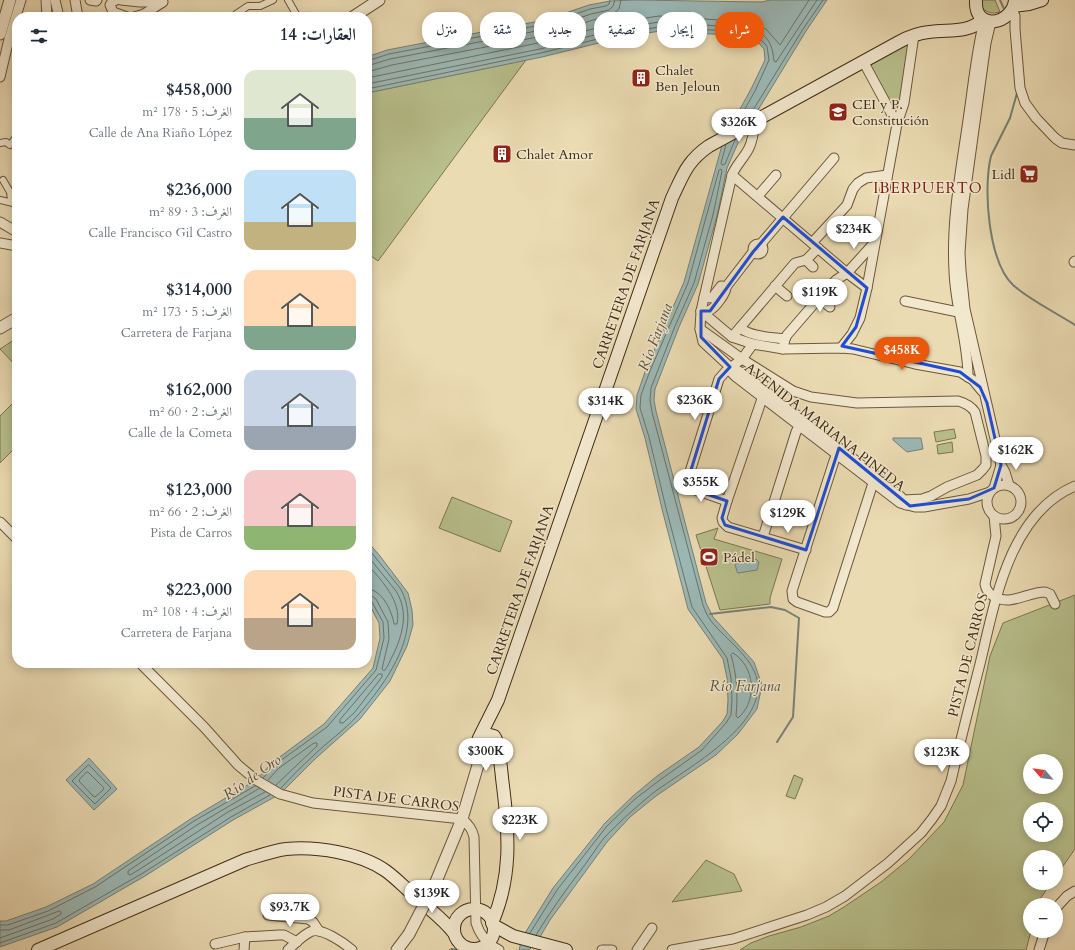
<!DOCTYPE html>
<html lang="ar">
<head>
<meta charset="utf-8">
<style>
	body { margin:0; font-family:Cardo,Amiri,serif; background:#f6f6f7; color:#1f2937; direction:rtl; height:100vh; display:flex; flex-direction:column; font-size:15px; white-space:nowrap }
	* { box-sizing:border-box; margin:0 }
	p { font-size:13px; color:#747a83 }
	.icon { flex:none; width:22px; height:22px; fill:none; stroke:currentColor; stroke-width:2; stroke-linecap:round; stroke-linejoin:round }
	.map { position:relative; flex:1; overflow:hidden; direction:ltr }
	.sheet { position:absolute; left:12px; top:12px; width:360px; height:656px; display:flex; flex-direction:column; background:#fff; border-radius:16px; box-shadow:0 2px 10px #0003; direction:rtl }
	.sheet>* { flex:none }
	.top-card { position:absolute; left:384px; top:12px; width:380px; height:36px; direction:rtl; display:flex; gap:8px }
	.needle { width:26px; rotate:298deg }
	.buttons { position:absolute; left:1023px; top:754px; display:grid; gap:8px }
	.buttons a { display:grid; place-items:center; width:40px; height:40px; border-radius:50%; background:#fff; box-shadow:0 2px 10px #0003; font-size:20px }
	.price { position:absolute; translate:-50% -34px; padding:0 9px; border-radius:14px; background:#fff; color:#222; font-size:13px; line-height:26px; filter:drop-shadow(0 1px 2px #0008) }
	.price::after { content:''; position:absolute; left:50%; top:24px; width:12px; height:9px; margin-left:-6px; background:inherit; clip-path:polygon(0 0,100% 0,50% 100%) }
	.price.selected { background:#ea580c; color:#fff }
	ul { padding:0; list-style:none }
	li { display:flex; align-items:center; gap:12px; height:100px; padding:0 16px }
	li span { display:grid; place-items:center; flex:none; width:112px; height:80px; border-radius:12px; color:#555 }
	li>.icon { margin-inline-start:auto }
	span .icon { width:48px; height:48px; fill:#fffc; stroke-width:1 }
	li b { font-size:17px }
	h2 { display:flex; justify-content:space-between; align-items:center; height:48px; padding:0 16px; font-size:17px }
	.pill { padding:0 14px; border-radius:16px; background:#fff; box-shadow:0 2px 10px #0003; font-size:14px; line-height:36px }
	.pill.selected { background:#ea580c; color:#fff }
	.map>svg:first-child { display:block }
</style>
</head>
<body>
<div class="map">
<svg width="1075" height="950" viewBox="0 0 1075 950">
	<rect width="100%" height="100%" fill="#ebdbb3"/>
	<filter id="stains"><feTurbulence type="fractalNoise" baseFrequency=".005" numOctaves="4"/><feColorMatrix values="0 0 0 0 .2 0 0 0 0 .09 0 0 0 0 .02 0 0 0 .5 -.17"/></filter>
	<radialGradient id="worn" r=".72"><stop offset=".6" stop-color="#630" stop-opacity="0"/><stop offset="1" stop-color="#630" stop-opacity=".3"/></radialGradient>
	<g fill="#b8c08c" stroke="#7c7650" fill-rule="evenodd">
		<path d="M981,0H995L1000,12C992,14 988,13 982,8Z"/>
		<path d="M914,37L897,116L867,62Z"/>
		<path d="M526,60L378,261L367,253V93Z"/>
		<path d="M17,338V367L0,349Z"/>
		<path d="M17,399V449L15,448L0,463V416Z"/>
		<path d="M954,429L956,438L936,442L934,432Z"/>
		<path d="M952,442L953,452L938,454L937,445Z"/>
		<path d="M452,497L512,521L500,552L439,528Z"/>
		<path d="M718,528L714,539L782,559L770,598V604L720,610L696,535Z"/>
		<path d="M1075,595V849L1056,876V857H1030V883H1051L1038,902V905H1030L1031,931L1026,950H740L751,943L769,936L801,927L829,916L844,907L881,882L909,859L944,822L963,785L990,656L1003,623ZM1030,761H1056V787H1030ZM1030,809H1056V835H1030Z"/>
		<path d="M794,775L803,779L795,799L786,796Z"/>
		<path d="M706,860L734,874L742,891L672,902Z"/>
	</g>
	<g fill="#9cb9b7" stroke="#778175">
		<path d="M635,0L762,2L770,0H827L806,31L738,143L727,168L717,216L698,284L679,327L655,389L654,400L656,411L706,603L713,617L754,662L762,685L757,709L738,734L716,755L656,796L630,817L607,842L550,920L537,942L529,950H519L522,938L553,888L605,823L633,796L657,776L699,747L723,721L727,714L728,700L727,678L723,659L688,609L662,509L645,438L636,409L637,395L646,369L684,282L724,138L751,89L765,60L764,49L757,41L746,36L660,31L623,37L542,57L367,93V57L387,50L545,20L589,5L610,1Z"/>
		<path d="M893,438H921L923,449L907,452L893,440Z"/>
		<path d="M367,541L380,556L408,593L412,610L413,625L407,646L390,681L360,719L315,759L280,794L233,820L145,876L57,927L0,947V921H6L46,907L93,884L192,818L256,780L273,762L324,724L373,668L380,638L379,623L367,600Z"/>
		<path d="M756,559L759,562L757,570L738,573L737,572L735,564L738,562Z"/>
		<path d="M89,758L117,789L94,810L66,780Z"/>
	</g>
	<g fill="none" stroke-linecap="round" stroke-linejoin="round">
		<g stroke="#6e7365" stroke-width="1">
			<path d="M367,61L389,54L546,24L590,9L606,6L609,4L610,0"/>
			<path d="M367,66L390,59L547,29L591,14L609,10L613,6L615,0"/>
			<path d="M367,72L392,65L548,35L593,20L612,15L619,9L621,0"/>
			<path d="M367,78L538,43L620,22L659,16L750,22L766,29L780,45L809,0"/>
			<path d="M367,84L540,49L622,28L659,22L749,28C767,35 772,41 774,61L776,62L817,0"/>
			<path d="M367,89L541,53L622,33L659,27L746,32L759,38L767,46L769,60L755,91L737,123"/>
			<path d="M750,115L803,29L823,0"/>
			<path d="M726,145L721,163L722,165L725,164L735,140"/>
			<path d="M367,555L396,591C409,612 403,634 393,655C390,660 388,667 384,671L382,669L389,639L388,622L376,599L372,596L367,595"/>
			<path d="M367,564C381,580 402,601 397,624H394C392,611 382,589 367,589"/>
			<path d="M733,653C755,666 758,701 738,718L736,716C738,695 737,675 731,655Z"/>
			<path d="M379,674H382V677L354,713L343,723H340V720Z"/>
			<path d="M89,765L111,788L95,804L72,781L87,766Z"/>
			<path d="M87,772L89,773L104,788L103,790L95,797L93,796L79,781L80,779Z"/>
			<path d="M263,778L276,764L327,727L376,670L384,638L383,622L372,602L367,600"/>
			<path d="M268,780L279,768L314,743H317V746L276,785"/>
			<path d="M260,788L197,825L128,871V874L130,875L140,869L228,812L265,792"/>
			<path d="M281,788C291,777 302,766 313,756C327,742 345,730 358,715C385,684 425,631 400,588L367,547"/>
			<path d="M0,925H8L48,911L95,887L194,821L255,786"/>
			<path d="M0,930H9L59,911L61,912V914L53,919L0,938"/>
			<path d="M530,933L557,890L607,826L635,799L660,780L702,750L726,723L731,715L732,700L731,678L727,658L692,607L666,508L649,437L640,408L641,395L650,371L688,283L719,170L721,169L722,171L713,215L694,283L675,326L651,388L650,400L652,412L703,605C705,610 707,616 711,621C726,640 757,660 758,686C759,730 684,770 653,793C636,807 619,822 604,838C596,848 589,860 581,870C565,891 550,912 536,935"/>
			<path d="M0,943L56,923L143,873L231,817L270,795"/>
		</g>
		<g stroke="#778175" stroke-width="2">
			<path d="M1000,0L1005,11"/>
			<path d="M1017,93L1010,118L991,156C983,188 988,261 1013,285C1031,301 1055,312 1075,325"/>
			<path d="M710,614L771,607L785,610L799,618L793,717L777,742"/>
			<path d="M450,950L452,949L457,950"/>
		</g>
		<g stroke="#6b583b" stroke-width="8">
			<g id="pedestrian">
				<path d="M288,0L296,14"/>
				<path d="M234,17L236,14L248,6H260L273,0"/>
				<path d="M0,143L6,142L10,145L17,136"/>
				<path d="M3,180L10,192L11,200L17,207"/>
				<path d="M0,200L13,203"/>
				<path d="M13,229L17,221"/>
			</g>
		</g>
		<g stroke="#6b583b" stroke-width="11">
			<g id="minor">
				<path d="M46,0L47,17"/>
				<path d="M55,0L59,17"/>
				<path d="M75,0L78,17"/>
				<path d="M90,0L96,1L97,0"/>
				<path d="M116,0L112,2L110,5L113,12L127,17"/>
				<path d="M121,0L140,2H162"/>
				<path d="M1012,9L1015,16V29L1020,88L1025,103L1036,118L1055,138L1062,143L1075,145"/>
				<path d="M134,17L144,14L163,2"/>
				<path d="M991,22L986,43L963,209L960,253L961,271L965,309L1001,465L1005,472L1009,485"/>
				<path d="M863,61L897,124"/>
				<path d="M0,77L9,39L21,0"/>
				<path d="M755,121C754,130 753,140 749,148C744,158 736,165 732,175L701,311L700,329L703,342L730,367L741,372L877,477L901,497L906,505"/>
				<path d="M732,175L847,273L867,288"/>
				<path d="M758,196L776,175"/>
				<path d="M0,222L17,232"/>
				<path d="M0,243L17,246"/>
				<path d="M812,243L847,205L853,189L858,183L866,178L887,175"/>
				<circle cx="758" cy="249" r="5"/>
				<path d="M760,245L834,158"/>
				<path d="M806,260L813,267"/>
				<path d="M1074,262L1075,261"/>
				<path d="M775,286L787,296"/>
				<path d="M726,287L753,252"/>
				<path d="M819,298L830,307"/>
				<path d="M905,301L958,312"/>
				<path d="M701,311L732,337L753,344L783,349L841,348L853,349L915,364L960,372L973,380L982,391"/>
				<path d="M701,311C704,311 707,312 710,310C715,308 727,292 726,287L721,286L712,298L704,297"/>
				<path d="M740,328C752,337 770,337 785,339"/>
				<path d="M700,329L742,359L793,391L811,397L857,403L958,401C965,403 971,406 975,412L986,456V465L983,469L977,475L947,487L931,496L922,499L904,500"/>
				<path d="M732,337L795,263L806,260L818,248"/>
				<path d="M841,348L852,334L860,318L867,288L897,124L904,103L914,35"/>
				<path d="M783,349L785,339L787,335L819,298L836,280L847,273L875,242"/>
				<path d="M730,367L732,373L736,377L900,503L915,507H924L969,499L990,492"/>
				<path d="M968,377C968,341 955,307 954,271C951,220 961,170 968,120C973,87 976,53 984,21"/>
				<path d="M764,393L727,501L722,518L723,522L728,527L806,550"/>
				<path d="M839,448L834,461L792,591L793,599L797,602L825,612H829L833,608L873,483L877,477"/>
				<circle cx="1004" cy="502" r="17"/>
				<path d="M994,488L1001,465"/>
				<path d="M727,501L690,488L688,486V478L719,379L726,371L742,359L753,344"/>
				<path d="M994,516L996,536L985,584C986,590 988,593 993,596C1010,607 1027,592 1045,592L1050,594L1055,604"/>
				<path d="M0,522L17,539"/>
				<path d="M763,537L796,432L802,421"/>
				<path d="M140,663L204,727L238,765L256,780L280,794L313,803L462,819C469,825 472,829 474,837L476,923C480,936 487,944 499,950"/>
				<path d="M1056,908L1067,896L1075,891"/>
				<path d="M268,915L308,919L313,922L319,931"/>
				<path d="M215,944L245,937L279,935H284L297,942"/>
				<path d="M244,950L245,937"/>
				<path d="M288,950C294,944 302,936 310,932C320,926 344,943 352,950"/>
				<path d="M602,950H612"/>
				<path d="M637,950L652,928"/>
				<path d="M672,950L733,939L807,915L826,907L845,896L888,863L921,833L932,819L941,806L951,781C960,742 970,703 980,664C995,602 1009,514 1075,486"/>
				<path d="M1039,950L1045,931"/>
			</g>
		</g>
		<g stroke="#6b583b" stroke-width="13">
			<g id="tertiary">
				<path d="M353,17L379,0"/>
				<path d="M0,34L10,0"/>
				<path d="M0,328L17,318"/>
				<path d="M435,884L462,819L478,765L479,751"/>
				<path d="M397,950L409,934"/>
			</g>
		</g>
		<g stroke="#402d13" stroke-width="14">
			<g id="secondary">
				<path d="M976,0C974,33 1013,24 1015,0"/>
				<path d="M1014,6L1029,4L1042,0"/>
				<path d="M479,738L486,734L494,736C499,743 498,750 491,754L482,753C477,749 476,744 479,738L498,700L672,198C683,175 687,161 709,146L899,42C908,37 918,33 929,32C949,29 966,34 983,20"/>
				<circle cx="474" cy="929" r="20"/>
				<path d="M492,923C512,877 509,834 503,786C501,772 501,759 497,746"/>
				<path d="M493,925L513,936L566,950"/>
				<path d="M38,950L245,860C258,856 272,851 286,849C316,846 361,853 386,871C397,879 406,889 416,897C429,909 443,919 454,933"/>
			</g>
		</g>
		<use href="#pedestrian" stroke="#f2e8ce" stroke-width="6"/>
		<use href="#minor" stroke="#f2e8ce" stroke-width="9"/>
		<use href="#tertiary" stroke="#f2e8ce" stroke-width="11"/>
		<use href="#secondary" stroke="#f2e8ce" stroke-width="12"/>
		<g stroke="#6b583b" stroke-width="13" stroke-linecap="butt">
			<path id="tertiary-bridge" d="M409,934L435,884"/>
		</g>
		<use href="#tertiary-bridge" stroke="#f2e8ce" stroke-width="11"/>
	</g>
	<path fill="none" stroke="#1d4ed8" stroke-width="3" stroke-linejoin="round" d="M783,217L867,288L856,327L842,346L960,372L980,387L987,403L1001,465L994,488L969,499L910,506L839,448L806,550L725,525L722,518L727,501L692,489L687,483L719,379L730,367L701,337V311H710L753,252Z"/>
	<defs>
		<g id="building-square" transform="scale(1)"><rect x="-9" y="-9" width="18" height="18" rx="4" fill="#8f2418" stroke="#f2e8ce"/><path d="M-4-6H4V6H1V3H-1V6H-4ZM-2.5-4.3h1.7v1.8h-1.7ZM.8-4.3h1.7v1.8H.8ZM-2.5-1h1.7V.8h-1.7ZM.8-1h1.7V.8H.8Z" fill="#fff"/></g>
		<g id="school-square" transform="scale(1)"><rect x="-9" y="-9" width="18" height="18" rx="4" fill="#8f2418" stroke="#f2e8ce"/><path d="M0-5L7-2L0 1L-7-2ZM-4 1L0 2.5L4 1V4Q0 6-4 4Z" fill="#fff"/></g>
		<g id="supermarket-square" transform="scale(1)"><rect x="-9" y="-9" width="18" height="18" rx="4" fill="#8f2418" stroke="#f2e8ce"/><path d="M-6-5.5h2.5l.6 2H6L4.5 2H-2.5L-4.4-4H-6ZM-1.5 3.2a1.3 1.3 0 1 0 .1 0ZM3 3.2a1.3 1.3 0 1 0 .1 0Z" fill="#fff"/></g>
		<g id="stadium-square" transform="scale(1)"><rect x="-9" y="-9" width="18" height="18" rx="4" fill="#8f2418" stroke="#f2e8ce"/><path d="M0-5a6.5 5 0 1 0 0 10a6.5 5 0 1 0 0-10ZM-3.5-1.8h7v3.6h-7Z" fill="#fff"/></g>
	</defs>
	<g fill-rule="evenodd">
		<use href="#building-square" x="641" y="78"/>
		<use href="#school-square" x="838" y="112"/>
		<use href="#building-square" x="502" y="154"/>
		<use href="#supermarket-square" x="1029" y="174"/>
		<use href="#stadium-square" x="709" y="557"/>
	</g>
	<g text-anchor="middle" dominant-baseline="central" stroke-width="3" stroke-linejoin="round" paint-order="stroke">
		<g font-size="14" fill="#402d13" stroke="#f2e8ce" text-anchor="start">
			<text x="655" y="70">Chalet<tspan x="655" dy="16">Ben Jeloun</tspan></text>
			<text x="852" y="104">CEI y P.<tspan x="852" dy="16">Constitución</tspan></text>
			<text x="516" y="154">Chalet Amor</text>
			<text x="1015" y="174" text-anchor="end">Lidl</text>
			<text x="723" y="557">Pádel</text>
		</g>
		<g font-size="14" fill="#402d13" stroke="#f2e8ce">
			<text transform="translate(626 284) rotate(-71)">CARRETERA DE FARJANA</text>
			<text transform="translate(825 427) rotate(38)">AVENIDA MARIANA PINEDA</text>
			<text transform="translate(520 590) rotate(-71)">CARRETERA DE FARJANA</text>
			<text transform="translate(968 655) rotate(-76)">PISTA DE CARROS</text>
			<text transform="translate(396 799) rotate(7)">PISTA DE CARROS</text>
		</g>
		<g font-size="15" letter-spacing="1" fill="#7a1f14" stroke="#f2e8ce">
			<text x="928" y="188">IBERPUERTO</text>
		</g>
		<g font-size="15" font-style="italic" fill="#57503c" stroke="#f2e8ce">
			<text transform="translate(655 337) rotate(-69)">Río Farjana</text>
			<text x="745" y="686">Río Farjana</text>
			<text transform="translate(252 777) rotate(-35)">Río de Oro</text>
		</g>
	</g>
	<rect width="100%" height="100%" filter="url(#stains)"/>
	<rect width="100%" height="100%" fill="url(#worn)"/>
</svg>
<div class="buttons">
<a><svg class="needle" viewBox="-14 -14 28 28"><path d="M0-13l5 13h-10z" fill="#e53935"/><path d="M0 13l5-13h-10z" fill="#747a83"/></svg></a>
<a><svg class="icon" aria-label="locate" viewBox="0 0 24 24"><circle cx="12" cy="12" r="6"/><path d="M12 2v4M12 18v4M2 12h4M18 12h4"/></svg></a>
<a>+</a>
<a>−</a>
</div>
<b class="price" style="left:739px;top:143px">$326K</b>
<b class="price" style="left:854px;top:250px">$234K</b>
<b class="price" style="left:820px;top:313px">$119K</b>
<b class="price selected" style="left:902px;top:371px">$458K</b>
<b class="price" style="left:695px;top:421px">$236K</b>
<b class="price" style="left:606px;top:422px">$314K</b>
<b class="price" style="left:1016px;top:471px">$162K</b>
<b class="price" style="left:701px;top:503px">$355K</b>
<b class="price" style="left:788px;top:534px">$129K</b>
<b class="price" style="left:486px;top:772px">$300K</b>
<b class="price" style="left:942px;top:773px">$123K</b>
<b class="price" style="left:520px;top:841px">$223K</b>
<b class="price" style="left:432px;top:914px">$139K</b>
<b class="price" style="left:290px;top:928px">$93.7K</b>
<div class="top-card">
<a class="pill selected">شراء</a>
<a class="pill">إيجار</a>
<a class="pill">تصفية</a>
<a class="pill">جديد</a>
<a class="pill">شقة</a>
<a class="pill">منزل</a>
</div>
<section class="sheet">
<h2>العقارات: 14<svg class="icon" aria-label="filters" viewBox="0 0 24 24"><path d="M4 7h16M4 17h16"/><circle cx="9" cy="7" r="2"/><circle cx="15" cy="17" r="2"/></svg></h2>
<ul>
<li><span style="background:linear-gradient(#dfe7d0 60%,#7fa58c 0)"><svg class="icon" aria-label="home" viewBox="0 0 24 24"><path d="M3 11l9-7 9 7M6 9v11h12V9"/></svg></span><div><b>$458,000</b><p>الغرف: 5 · 178 m²</p><p>Calle de Ana Riaño López</p></div></li>
<li><span style="background:linear-gradient(#bfe0f5 65%,#c2b280 0)"><svg class="icon" aria-label="home" viewBox="0 0 24 24"><path d="M3 11l9-7 9 7M6 9v11h12V9"/></svg></span><div><b>$236,000</b><p>الغرف: 3 · 89 m²</p><p>Calle Francisco Gil Castro</p></div></li>
<li><span style="background:linear-gradient(#ffd9b3 70%,#7fa58c 0)"><svg class="icon" aria-label="home" viewBox="0 0 24 24"><path d="M3 11l9-7 9 7M6 9v11h12V9"/></svg></span><div><b>$314,000</b><p>الغرف: 5 · 173 m²</p><p>Carretera de Farjana</p></div></li>
<li><span style="background:linear-gradient(#c9d6e8 70%,#9aa5b1 0)"><svg class="icon" aria-label="home" viewBox="0 0 24 24"><path d="M3 11l9-7 9 7M6 9v11h12V9"/></svg></span><div><b>$162,000</b><p>الغرف: 2 · 60 m²</p><p>Calle de la Cometa</p></div></li>
<li><span style="background:linear-gradient(#f6c9c9 70%,#8fb573 0)"><svg class="icon" aria-label="home" viewBox="0 0 24 24"><path d="M3 11l9-7 9 7M6 9v11h12V9"/></svg></span><div><b>$123,000</b><p>الغرف: 2 · 66 m²</p><p>Pista de Carros</p></div></li>
<li><span style="background:linear-gradient(#ffd9b3 60%,#b9a48a 0)"><svg class="icon" aria-label="home" viewBox="0 0 24 24"><path d="M3 11l9-7 9 7M6 9v11h12V9"/></svg></span><div><b>$223,000</b><p>الغرف: 4 · 108 m²</p><p>Carretera de Farjana</p></div></li>
</ul>
</section>
</div>
</body>
</html>
